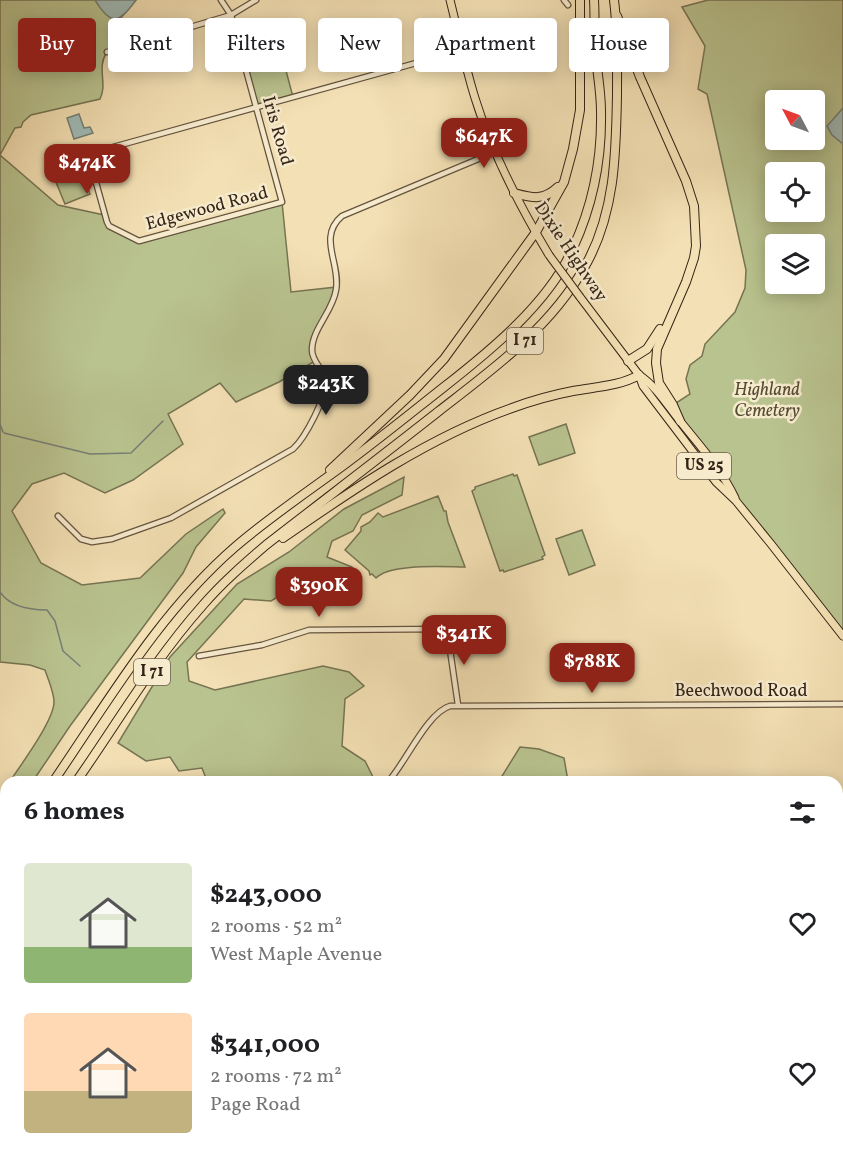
<!DOCTYPE html>
<html lang="en">
<head>
<meta charset="utf-8">
<style>
	body { margin:0; font-family:Vollkorn,serif; background:#f2f2f2; color:#202124; height:100vh; display:flex; flex-direction:column; font-size:22px; white-space:nowrap }
	* { box-sizing:border-box; margin:0 }
	p { font-size:20px; color:#757577 }
	.icon { flex:none; width:33px; height:33px; fill:none; stroke:currentColor; stroke-width:2; stroke-linecap:round; stroke-linejoin:round }
	.map { position:relative; flex:1; overflow:hidden }
	.drawer { position:absolute; left:0px; top:776px; width:843px; height:386px; display:flex; flex-direction:column; background:#fff; border-radius:18px 18px 0 0; box-shadow:0 3px 15px #0003 }
	.drawer>* { flex:none }
	.guide { position:absolute; left:18px; top:18px; width:807px; height:54px; display:flex; gap:12px }
	.needle { width:39px; rotate:311deg }
	.tools { position:absolute; left:765px; top:90px; display:grid; gap:12px }
	.tools a { display:grid; place-items:center; width:60px; height:60px; border-radius:6px; background:#fff; box-shadow:0 3px 15px #0003; font-size:30px }
	.price { position:absolute; translate:-50% -51px; padding:0 14px; border-radius:12px; background:#8f2418; color:#fff; font-size:20px; line-height:39px; filter:drop-shadow(0 2px 3px #0008) }
	.price::after { content:''; position:absolute; left:50%; top:36px; width:18px; height:14px; margin-left:-9px; background:inherit; clip-path:polygon(0 0,100% 0,50% 100%) }
	.price.current { background:#222; color:#fff }
	ul { padding:0; list-style:none }
	li { display:flex; align-items:center; gap:18px; height:150px; padding:0 24px }
	li span { display:grid; place-items:center; flex:none; width:168px; height:120px; border-radius:6px; color:#555 }
	li>.icon { margin-inline-start:auto }
	span .icon { width:72px; height:72px; fill:#fffc; stroke-width:1 }
	li b { font-size:26px }
	h2 { display:flex; justify-content:space-between; align-items:center; height:72px; padding:0 24px; font-size:26px }
	.pill { padding:0 21px; border-radius:6px; background:#fff; box-shadow:0 3px 15px #0003; font-size:21px; line-height:54px }
	.pill.current { background:#8f2418; color:#fff }
	.map>svg:first-child { display:block }
</style>
</head>
<body>
<div class="map">
<svg width="843" height="1160" viewBox="0 0 843 1160">
	<rect width="100%" height="100%" fill="#f3e0b4"/>
	<filter id="stains"><feTurbulence type="fractalNoise" baseFrequency=".00333" numOctaves="4"/><feColorMatrix values="0 0 0 0 .2 0 0 0 0 .09 0 0 0 0 .02 0 0 0 .5 -.17"/></filter>
	<radialGradient id="worn" r=".72"><stop offset=".6" stop-color="#630" stop-opacity="0"/><stop offset="1" stop-color="#630" stop-opacity=".3"/></radialGradient>
	<g fill="#b9c38f" stroke="#767453" stroke-width="1.5" fill-rule="evenodd">
		<path d="M0,0H136L120,19L126,45L107,52C96,68 108,83 100,99L31,115L23,122L21,127L15,128L0,155Z"/>
		<path d="M708,0H843V636L736,501L673,405L690,394L686,379L690,365L702,356L705,344L735,312L745,288L746,270L707,94L698,89L705,46L682,7ZM776,100H814V140H776ZM776,172H814V212H776ZM776,244H814V284H776Z"/>
		<path d="M280,48L293,97L256,107L243,59Z"/>
		<path d="M0,155L58,205L104,215L107,222L135,240L282,202L291,292L337,287L313,345L315,361L279,382L236,402L220,383L168,414L183,444L133,480L105,493L64,473L32,484L12,511L41,563L82,585L140,578L186,534L223,509L225,513L196,547L183,573L70,726L33,781H10C21,765 54,720 54,702C54,692 48,679 45,670L30,665L0,662Z"/>
		<path d="M79,165L90,194L65,204L53,175Z"/>
		<path d="M566,424L575,453L539,465L529,437Z"/>
		<path d="M513,474L514,476L517,475L545,555L542,557L543,559L504,572L503,570L500,571L472,491L475,489V487Z"/>
		<path d="M404,477L402,495L362,515L353,531L332,541L327,557L352,567V587L313,586L303,582L271,601L244,599L187,662L189,681L215,690L323,666L349,672L364,686L345,699L342,746L365,761L375,781H207L202,768L179,771L170,757L146,761L118,743L170,657L237,584L289,552L344,509Z"/>
		<path d="M438,496L444,511H446L448,522L465,567C445,567 390,563 376,578L372,574L370,575L369,571L345,550L361,531V527L370,522L378,513L383,517Z"/>
		<path d="M582,530L595,565L569,575L556,539Z"/>
		<path d="M520,747L539,749L564,758L568,781H499Z"/>
	</g>
	<g fill="#a0bbb7" stroke="#757f77" stroke-width="1.5">
		<path d="M95,0H136C119,24 111,26 95,0Z"/>
		<path d="M843,108V144L832,135L827,126Z"/>
		<path d="M79,114L84,128L90,127L93,133L74,139L67,118Z"/>
	</g>
	<g fill="none" stroke-linecap="round" stroke-linejoin="round">
		<g stroke="#757f77" stroke-width="1.5">
			<path d="M0,424L3,432"/>
			<path d="M4,433L90,454L131,453L163,421"/>
			<path d="M0,592C10,607 30,610 47,610L55,621L63,651L80,666"/>
		</g>
		<g stroke="#64533e" stroke-width="7">
			<g id="street">
				<path d="M564,0L568,5"/>
				<path d="M107,52L231,15L256,0"/>
				<path d="M88,154L107,222L109,226L139,241L282,202L231,15L221,0"/>
				<path d="M78,155L88,154L463,50"/>
				<path d="M58,516L81,539L92,542L112,539L171,518L293,449C305,438 328,396 325,379C323,368 312,362 312,350C312,329 333,311 336,290C341,264 317,237 342,216L495,152"/>
				<path d="M199,656L262,645L309,630L447,629L458,705"/>
				<path d="M388,782C406,762 427,713 450,706L843,704"/>
				<path d="M837,893L843,891"/>
				<path d="M837,1051H843"/>
				<path d="M837,1137H843"/>
				<path d="M254,1155V1160"/>
				<path d="M8,1160L9,1155"/>
				<path d="M86,1160L87,1155"/>
				<path d="M611,1160V1155"/>
			</g>
		</g>
		<g stroke="#342417" stroke-width="9">
			<g id="primary">
				<path d="M450,0C458,32 465,66 475,98C492,153 519,205 549,255"/>
				<path d="M580,297L639,375L643,386L716,482L736,501L771,544L843,636"/>
				<path d="M639,375C656,386 667,405 680,421C699,445 722,470 735,498"/>
			</g>
		</g>
		<g stroke="#342417" stroke-width="10">
			<g id="highway">
				<path d="M617,16L640,77L686,181L694,206L696,246L694,258L686,282L657,349L656,363L659,383L673,405L680,421"/>
				<path d="M514,193C533,198 543,201 558,187"/>
				<path d="M628,361L647,349L660,329"/>
				<path d="M330,470L410,395L444,359L536,232L564,182L573,149L580,110V0"/>
				<path d="M283,538C355,488 429,437 512,408C531,401 552,395 573,391C595,387 620,386 639,375"/>
				<path d="M53,782C109,700 160,612 235,547C270,517 307,492 344,465C378,440 411,413 444,387C490,351 549,303 573,248C593,205 602,158 601,111C601,89 596,67 595,45C594,30 595,15 594,0"/>
				<path d="M76,782C117,723 155,659 203,605C222,583 244,564 266,545C324,500 382,456 439,411C493,369 550,328 584,268C615,215 616,155 617,95C617,64 618,31 614,0"/>
				<path d="M0,858L6,849"/>
				<path d="M0,890L6,881"/>
			</g>
		</g>
		<use href="#street" stroke="#f7ebce" stroke-width="4.5"/>
		<use href="#primary" stroke="#f3e0b4" stroke-width="7"/>
		<use href="#highway" stroke="#f3e0b4" stroke-width="8"/>
		<g stroke="#342417" stroke-width="9" stroke-linecap="butt">
			<path id="primary-bridge" d="M549,255L580,297"/>
		</g>
		<use href="#primary-bridge" stroke="#f3e0b4" stroke-width="7"/>
	</g>
	<g text-anchor="middle" dominant-baseline="central" stroke-width="5" stroke-linejoin="round" paint-order="stroke">
		<g fill="#f7ebce" stroke="#6e604e" stroke-width="1.5">
			<rect x="507" y="328" width="36" height="26" rx="4.5"/>
			<rect x="677" y="453" width="54" height="26" rx="4.5"/>
			<rect x="134" y="659" width="36" height="26" rx="4.5"/>
		</g>
		<g font-size="16" font-weight="bold" fill="#342417">
			<text x="525" y="341">I 71</text>
			<text x="704" y="466">US 25</text>
			<text x="152" y="672">I 71</text>
		</g>
		<g font-size="18" fill="#342417" stroke="#f7ebce">
			<text transform="translate(277 131) rotate(74)">Iris Road</text>
			<text transform="translate(207 209) rotate(-15)">Edgewood Road</text>
			<text transform="translate(570 252) rotate(56)">Dixie Highway</text>
			<text x="741" y="691">Beechwood Road</text>
		</g>
		<g font-size="18" font-style="italic" fill="#554c35" stroke="#f7ebce">
			<text x="767" y="390">Highland<tspan x="767" dy="21">Cemetery</tspan></text>
		</g>
	</g>
	<rect width="100%" height="100%" filter="url(#stains)"/>
	<rect width="100%" height="100%" fill="url(#worn)"/>
</svg>
<div class="tools">
<a><svg class="needle" viewBox="-14 -14 28 28"><path d="M0-13l5 13h-10z" fill="#e53935"/><path d="M0 13l5-13h-10z" fill="#757577"/></svg></a>
<a><svg class="icon" aria-label="locate" viewBox="0 0 24 24"><circle cx="12" cy="12" r="6"/><path d="M12 2v4M12 18v4M2 12h4M18 12h4"/></svg></a>
<a><svg class="icon" aria-label="layers" viewBox="0 0 24 24"><path d="M12 4l9 5-9 5-9-5zM3 14l9 5 9-5"/></svg></a>
</div>
<b class="price" style="left:484px;top:169px">$647K</b>
<b class="price" style="left:87px;top:195px">$474K</b>
<b class="price current" style="left:326px;top:416px">$243K</b>
<b class="price" style="left:319px;top:618px">$390K</b>
<b class="price" style="left:464px;top:666px">$341K</b>
<b class="price" style="left:592px;top:694px">$788K</b>
<div class="guide">
<a class="pill current">Buy</a>
<a class="pill">Rent</a>
<a class="pill">Filters</a>
<a class="pill">New</a>
<a class="pill">Apartment</a>
<a class="pill">House</a>
</div>
<section class="drawer">
<h2>6 homes<svg class="icon" aria-label="filters" viewBox="0 0 24 24"><path d="M4 7h16M4 17h16"/><circle cx="9" cy="7" r="2"/><circle cx="15" cy="17" r="2"/></svg></h2>
<ul>
<li><span style="background:linear-gradient(#dfe7d0 70%,#8fb573 0)"><svg class="icon" aria-label="home" viewBox="0 0 24 24"><path d="M3 11l9-7 9 7M6 9v11h12V9"/></svg></span><div><b>$243,000</b><p>2 rooms · 52 m²</p><p>West Maple Avenue</p></div><svg class="icon" aria-label="heart" viewBox="0 0 24 24"><path d="M12 20l-8-8c-3-5 5-10 8-4 3-6 11-1 8 4z"/></svg></li>
<li><span style="background:linear-gradient(#ffd9b3 65%,#c2b280 0)"><svg class="icon" aria-label="home" viewBox="0 0 24 24"><path d="M3 11l9-7 9 7M6 9v11h12V9"/></svg></span><div><b>$341,000</b><p>2 rooms · 72 m²</p><p>Page Road</p></div><svg class="icon" aria-label="heart" viewBox="0 0 24 24"><path d="M12 20l-8-8c-3-5 5-10 8-4 3-6 11-1 8 4z"/></svg></li>
</ul>
</section>
</div>
</body>
</html>
